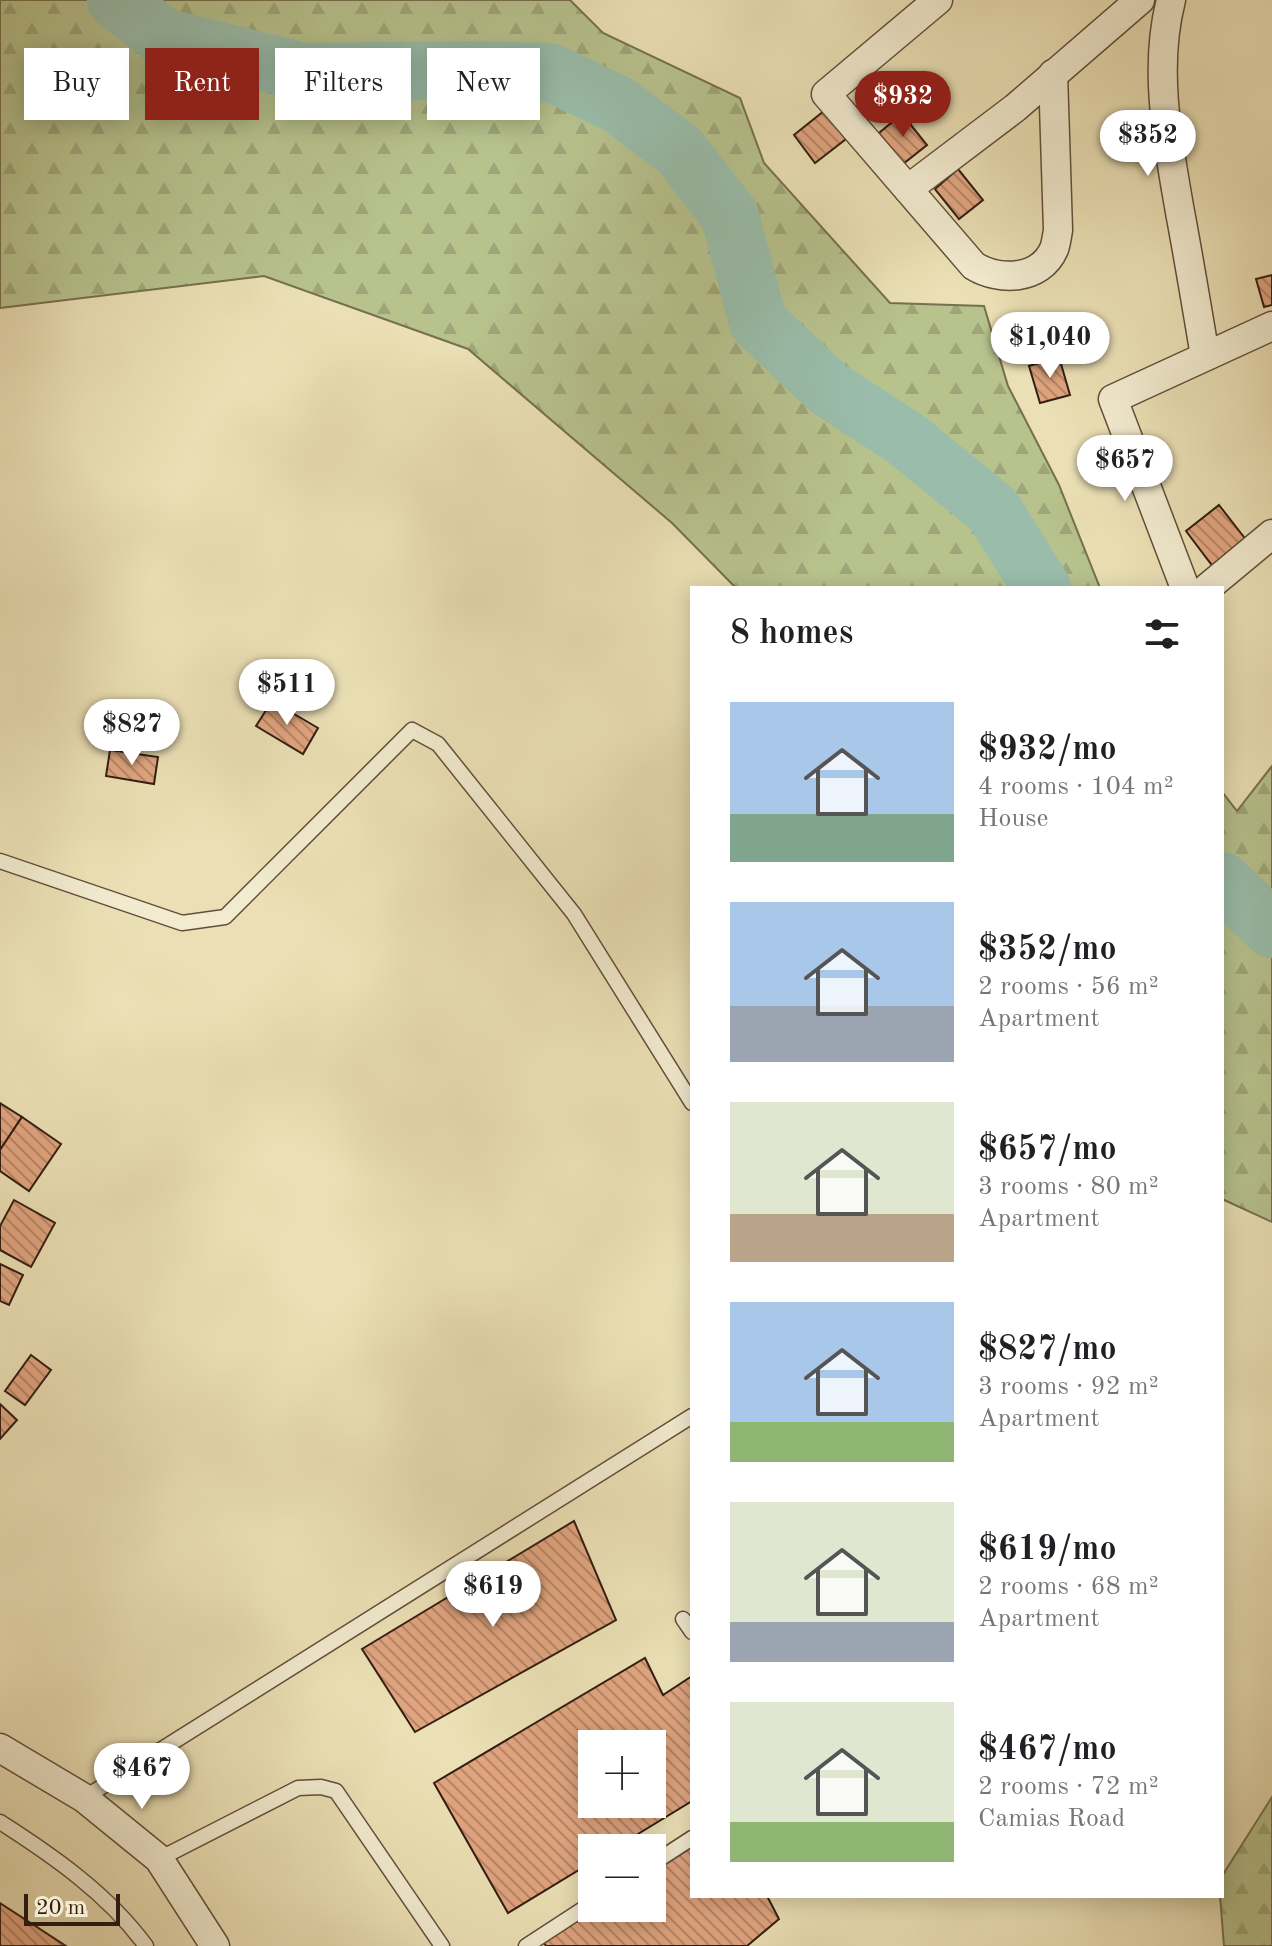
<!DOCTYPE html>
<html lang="en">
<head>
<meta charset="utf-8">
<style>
	body { margin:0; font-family:"Old Standard TT",serif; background:#f6f6f6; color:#202124; height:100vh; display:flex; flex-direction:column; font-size:30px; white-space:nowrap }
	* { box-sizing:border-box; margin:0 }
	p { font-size:26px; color:#757577 }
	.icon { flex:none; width:44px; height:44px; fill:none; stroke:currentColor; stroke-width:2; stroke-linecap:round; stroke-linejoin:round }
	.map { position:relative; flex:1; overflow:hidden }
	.drawer { position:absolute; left:690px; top:586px; width:534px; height:1312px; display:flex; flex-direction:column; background:#fff; border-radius:0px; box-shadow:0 4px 20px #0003 }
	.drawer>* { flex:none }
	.top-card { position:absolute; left:24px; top:48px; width:546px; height:72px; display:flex; gap:16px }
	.controls { position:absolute; left:578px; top:1730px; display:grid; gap:16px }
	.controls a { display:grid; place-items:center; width:88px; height:88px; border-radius:0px; background:#fff; box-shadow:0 4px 20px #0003; font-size:40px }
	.scale { position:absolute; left:24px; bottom:20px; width:96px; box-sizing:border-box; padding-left:8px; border:4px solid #341d11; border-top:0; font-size:22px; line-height:28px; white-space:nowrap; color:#341d11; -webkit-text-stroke:6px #f2ebcf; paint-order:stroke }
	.price { position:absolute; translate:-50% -68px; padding:0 18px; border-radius:28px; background:#fff; color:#222; font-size:26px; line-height:52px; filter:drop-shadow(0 2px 4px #0008) }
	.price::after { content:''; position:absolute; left:50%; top:48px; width:24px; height:18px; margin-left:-12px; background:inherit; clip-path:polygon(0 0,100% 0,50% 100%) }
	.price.on { background:#8f2418; color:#fff }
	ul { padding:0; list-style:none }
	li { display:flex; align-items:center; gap:24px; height:200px; padding:0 40px }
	li span { display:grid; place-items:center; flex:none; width:224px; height:160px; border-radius:0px; color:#555 }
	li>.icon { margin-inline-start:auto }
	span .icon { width:96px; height:96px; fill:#fffc; stroke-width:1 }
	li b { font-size:34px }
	h2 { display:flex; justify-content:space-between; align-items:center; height:96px; padding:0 40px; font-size:34px }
	.tag { padding:0 28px; border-radius:0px; background:#fff; box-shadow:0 4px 20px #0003; font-size:28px; line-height:72px }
	.tag.on { background:#8f2418; color:#fff }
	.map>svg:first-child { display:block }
</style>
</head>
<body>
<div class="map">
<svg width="1272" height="1946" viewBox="0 0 1272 1946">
	<defs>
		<pattern id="forest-firs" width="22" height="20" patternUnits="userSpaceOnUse" patternTransform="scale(2)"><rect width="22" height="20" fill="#b7c28d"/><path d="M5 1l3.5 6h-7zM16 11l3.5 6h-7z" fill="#9ea679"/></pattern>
		<pattern id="building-back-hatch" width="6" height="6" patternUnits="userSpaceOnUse" patternTransform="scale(2)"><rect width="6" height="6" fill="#e0a580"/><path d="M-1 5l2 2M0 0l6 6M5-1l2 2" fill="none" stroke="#b68667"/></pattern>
	</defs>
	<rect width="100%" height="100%" fill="#ebe0b5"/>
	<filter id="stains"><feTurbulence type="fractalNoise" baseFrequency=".0025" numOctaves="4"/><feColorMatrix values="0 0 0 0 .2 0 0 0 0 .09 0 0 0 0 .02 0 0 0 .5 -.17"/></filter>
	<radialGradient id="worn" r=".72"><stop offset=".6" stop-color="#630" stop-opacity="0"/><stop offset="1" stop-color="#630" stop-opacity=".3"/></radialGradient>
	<g fill="url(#forest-firs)" stroke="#76704f" stroke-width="2">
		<path d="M0,0H570L603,33L740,98L764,163L890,303L984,306L1008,386L1059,485L1100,588H736L672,523L468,349L264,276L0,308Z"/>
		<path d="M1272,766V1222L1222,1199V792L1237,811Z"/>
		<path d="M1272,1797V1946H1224L1220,1896H1222V1876Z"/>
	</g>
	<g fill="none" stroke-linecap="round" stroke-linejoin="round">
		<g stroke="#99bdaa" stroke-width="58">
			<path d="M116,0L163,37L304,72L470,70L550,72L619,105L679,150L730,216L758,322L829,389L906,439L993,510L1042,588"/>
			<path d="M1222,881L1272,929"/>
		</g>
	</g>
	<g fill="url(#building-back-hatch)" stroke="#341d11" stroke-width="2" fill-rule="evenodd">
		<path d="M824,111L846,139L815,163L794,135Z"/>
		<path d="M902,114L927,145L903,164L879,133Z"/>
		<path d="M958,169L983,200L959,219L935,189Z"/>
		<path d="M1272,275V305L1264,307L1256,279Z"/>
		<path d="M1059,357L1070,395L1040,403L1029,366Z"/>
		<path d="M1219,505L1247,541L1214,568L1186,531Z"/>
		<path d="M272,701L318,728L303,754L256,726Z"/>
		<path d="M110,750L158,757L154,784L106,776Z"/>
		<path d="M0,1103L22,1117L0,1150Z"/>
		<path d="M22,1117L61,1144L29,1191L0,1171V1150Z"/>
		<path d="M14,1200L55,1223L31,1267L0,1250V1226Z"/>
		<path d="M0,1264L23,1275L9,1305L0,1301Z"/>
		<path d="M31,1355L51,1370L25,1405L5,1391Z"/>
		<path d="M0,1404L17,1420L0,1439Z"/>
		<path d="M574,1521L616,1620L415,1732L362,1649Z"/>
		<path d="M645,1658L663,1695L692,1676V1801L615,1848H592V1862L508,1913L434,1783ZM592,1744H652V1804H592Z"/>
		<path d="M692,1847V1896H767L779,1919L747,1946H546L543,1941L595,1908H652V1872Z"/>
		<path d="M0,1903L66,1946H0Z"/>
	</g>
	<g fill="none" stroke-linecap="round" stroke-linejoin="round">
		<g stroke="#624e3a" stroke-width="17">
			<g id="service">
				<path d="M0,861L182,923L225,917L412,730L438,744L574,914L692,1103"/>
				<path d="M683,1619L692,1632"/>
				<path d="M84,1798L692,1416"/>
				<path d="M0,1822C53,1856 108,1894 146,1946"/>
				<path d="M159,1859L298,1788L321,1787L336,1791L442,1946"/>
				<path d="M652,1864L692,1838"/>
				<path d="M526,1946L592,1903"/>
			</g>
		</g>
		<g stroke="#624e3a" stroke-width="31">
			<g id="minor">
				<path d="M938,0L826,94L974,266C999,281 1040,281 1054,249C1056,244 1057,236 1058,230L1053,74"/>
				<path d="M1171,0C1153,69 1168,143 1180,212C1189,260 1197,308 1205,356"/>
				<path d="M908,189L1015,108L1140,0"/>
				<path d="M1185,588L1113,399L1272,326"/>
				<path d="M1207,588L1272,534"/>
				<path d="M0,1748L84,1798L159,1859L215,1946"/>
			</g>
		</g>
		<use href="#service" stroke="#f2ebcf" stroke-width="14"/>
		<use href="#minor" stroke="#f2ebcf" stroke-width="28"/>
	</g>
	<rect width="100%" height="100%" filter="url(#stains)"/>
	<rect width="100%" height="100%" fill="url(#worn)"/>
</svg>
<div class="controls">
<a>+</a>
<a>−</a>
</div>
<div class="scale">20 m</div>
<b class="price on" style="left:903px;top:139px">$932</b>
<b class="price" style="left:1148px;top:178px">$352</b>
<b class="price" style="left:1050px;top:380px">$1,040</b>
<b class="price" style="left:1125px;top:503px">$657</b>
<b class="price" style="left:287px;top:727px">$511</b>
<b class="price" style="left:132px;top:767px">$827</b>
<b class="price" style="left:493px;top:1629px">$619</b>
<b class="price" style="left:142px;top:1811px">$467</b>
<div class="top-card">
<a class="tag">Buy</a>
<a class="tag on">Rent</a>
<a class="tag">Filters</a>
<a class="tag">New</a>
</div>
<section class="drawer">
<h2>8 homes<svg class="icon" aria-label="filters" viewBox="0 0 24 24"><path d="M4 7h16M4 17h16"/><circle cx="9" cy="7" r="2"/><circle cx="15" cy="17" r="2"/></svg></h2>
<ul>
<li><span style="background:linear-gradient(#a9c7e8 70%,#7fa58c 0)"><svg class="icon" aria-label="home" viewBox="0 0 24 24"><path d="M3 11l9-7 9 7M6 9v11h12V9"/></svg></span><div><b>$932/mo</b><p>4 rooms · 104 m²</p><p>House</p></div></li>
<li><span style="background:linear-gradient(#a9c7e8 65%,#9aa5b1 0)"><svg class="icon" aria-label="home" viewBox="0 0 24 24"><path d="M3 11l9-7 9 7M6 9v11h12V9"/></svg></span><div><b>$352/mo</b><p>2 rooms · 56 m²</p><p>Apartment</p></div></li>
<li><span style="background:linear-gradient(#dfe7d0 70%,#b9a48a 0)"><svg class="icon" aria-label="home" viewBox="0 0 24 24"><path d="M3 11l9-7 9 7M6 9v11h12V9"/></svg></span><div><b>$657/mo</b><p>3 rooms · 80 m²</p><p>Apartment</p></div></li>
<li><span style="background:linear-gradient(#a9c7e8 75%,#8fb573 0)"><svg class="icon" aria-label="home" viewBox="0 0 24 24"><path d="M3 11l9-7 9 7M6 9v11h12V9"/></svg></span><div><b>$827/mo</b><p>3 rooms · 92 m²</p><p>Apartment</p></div></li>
<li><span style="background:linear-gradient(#dfe7d0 75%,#9aa5b1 0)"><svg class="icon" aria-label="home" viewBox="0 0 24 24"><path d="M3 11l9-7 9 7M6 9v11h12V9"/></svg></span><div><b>$619/mo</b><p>2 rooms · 68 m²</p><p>Apartment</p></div></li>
<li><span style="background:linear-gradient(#dfe7d0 75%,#8fb573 0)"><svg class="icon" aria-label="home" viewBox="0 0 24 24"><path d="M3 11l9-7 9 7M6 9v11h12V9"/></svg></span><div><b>$467/mo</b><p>2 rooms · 72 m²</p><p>Camias Road</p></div></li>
</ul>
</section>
</div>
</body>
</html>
